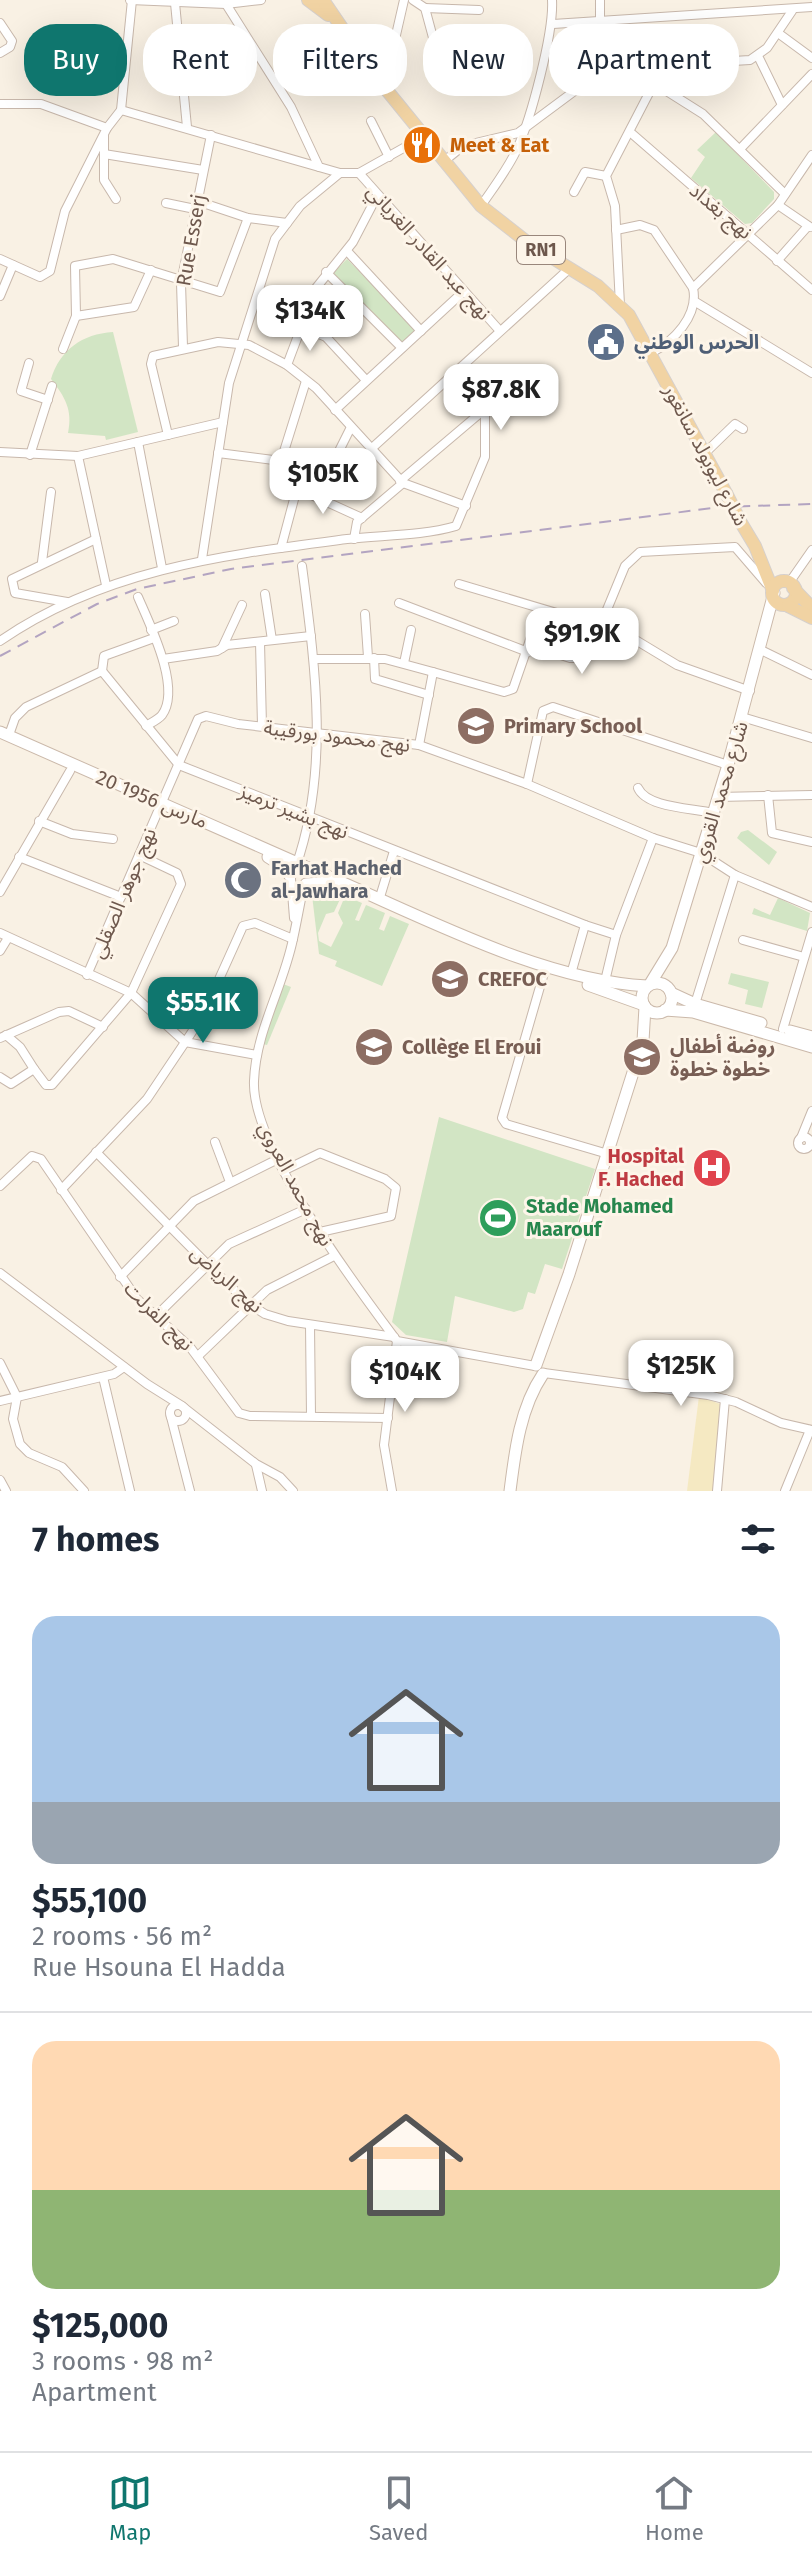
<!DOCTYPE html>
<html lang="en">
<head>
<meta charset="utf-8">
<style>
	body { margin:0; font-family:"Fira Sans","Noto Sans Arabic",sans-serif; background:#f2f2f3; color:#1f2937; height:100vh; display:flex; flex-direction:column; font-size:30px; white-space:nowrap }
	* { box-sizing:border-box; margin:0 }
	p { font-size:26px; color:#747a83 }
	.icon { flex:none; width:44px; height:44px; fill:none; stroke:currentColor; stroke-width:2; stroke-linecap:round; stroke-linejoin:round }
	.map { position:relative; height:1491px; overflow:hidden }
	.side { display:flex; flex-direction:column; background:#fff; flex:1 }
	.side>* { flex:none }
	.guide { position:absolute; left:24px; top:24px; width:764px; height:72px; display:flex; gap:16px }
	.price { position:absolute; translate:-50% -68px; padding:0 18px; border-radius:16px; background:#fff; color:#222; font-size:26px; line-height:52px; filter:drop-shadow(0 2px 4px #0008) }
	.price::after { content:''; position:absolute; left:50%; top:48px; width:24px; height:18px; margin-left:-12px; background:inherit; clip-path:polygon(0 0,100% 0,50% 100%) }
	.price.active { background:#0f766e; color:#fff }
	ul { padding:0; list-style:none }
	li { display:grid; align-content:center; gap:16px; height:424px; padding:0 32px }
	li+li { border-top:2px solid #e0e1e3 }
	li span { display:grid; place-items:center; height:248px; border-radius:24px; color:#555 }
	li>.icon { margin-inline-start:auto }
	span .icon { width:144px; height:144px; fill:#fffc; stroke-width:1 }
	li b { font-size:34px }
	h2 { display:flex; justify-content:space-between; align-items:center; height:96px; padding:0 32px; font-size:34px }
	.chip { padding:0 28px; border-radius:32px; background:#fff; box-shadow:0 8px 32px #0002; font-size:28px; line-height:72px }
	.chip.active { background:#0f766e; color:#fff }
	.tab-bar { display:flex; justify-content:space-around; align-items:center; height:112px; border-top:2px solid #e0e1e3; background:#fff; font-size:22px; color:#747a83 }
	.tab-bar a { display:grid; justify-items:center; gap:4px }
	.tab-bar .active { color:#0f766e }
	.map>svg:first-child { display:block }
</style>
</head>
<body>
<div class="map">
<svg width="812" height="1491" viewBox="0 0 812 1491">
	<rect width="100%" height="100%" fill="#f9f1e4"/>
	<g fill="#d2e5c4">
		<path d="M716,132L774,192V199L752,223L745,224L691,178L705,157L697,150Z"/>
		<path d="M347,259L416,330L402,344L333,273Z"/>
		<path d="M113,332L138,432L106,440L105,436L68,433C73,410 65,397 51,379C60,350 82,334 113,332Z"/>
		<path d="M748,830L777,852L769,865L737,838L741,832Z"/>
		<path d="M327,888L342,895L334,912L326,914L318,933L319,941L331,947L343,923L338,913L345,896L362,903L355,920L359,921L366,905L385,913L379,929L384,931L390,916L409,924L382,986L335,966L337,961L319,954L312,895Z"/>
		<path d="M778,898L810,913L807,931L752,914L754,908L770,915Z"/>
		<path d="M731,973L769,982L762,1008L745,1004L748,990L728,984Z"/>
		<path d="M283,984L291,987L267,1045L263,1044Z"/>
		<path d="M439,1117L595,1169L562,1269L545,1264L535,1294L528,1292L523,1309L514,1312L455,1296L447,1342L406,1335L392,1322Z"/>
	</g>
	<path fill="#f5e9c2" d="M699,1396L720,1404L713,1491H687Z"/>
	<g fill="none" stroke-linecap="round" stroke-linejoin="round">
		<g stroke="#c8b8ac" stroke-width="10">
			<g id="minor">
				<path d="M130,0L226,4L261,0"/>
				<path d="M413,0L425,8L439,60L488,91"/>
				<path d="M175,3L187,127"/>
				<path d="M226,4L291,107L319,167L340,173"/>
				<path d="M425,8L479,10"/>
				<path d="M0,23L12,41L10,47L0,53"/>
				<path d="M553,24L812,7"/>
				<path d="M778,33L812,58"/>
				<path d="M758,56L782,105"/>
				<path d="M642,68L654,83L703,114L785,194"/>
				<path d="M600,69L750,60L767,48L792,11"/>
				<path d="M372,72L396,35L404,0"/>
				<path d="M0,104H41L107,128"/>
				<path d="M121,110L319,167"/>
				<path d="M371,121L389,157"/>
				<path d="M630,132L812,290"/>
				<path d="M104,136V180L116,199"/>
				<path d="M741,148L812,74"/>
				<path d="M104,154L203,170"/>
				<path d="M443,162L463,146L518,133L596,75L600,66V0"/>
				<path d="M359,173L500,331"/>
				<path d="M574,192L585,172L606,176"/>
				<path d="M197,201L248,218L287,223"/>
				<path d="M166,203L195,209"/>
				<path d="M778,205L810,227"/>
				<path d="M481,206C493,188 508,169 517,149C531,119 554,32 552,0"/>
				<path d="M616,230L640,225L654,230L693,288"/>
				<path d="M347,251L421,331"/>
				<path d="M0,259L40,277L50,271L65,211L107,128L121,110L132,0"/>
				<path d="M777,261L808,226"/>
				<path d="M326,272L402,348"/>
				<path d="M0,296L13,265"/>
				<path d="M694,301L812,373"/>
				<path d="M620,305L615,206L606,176L662,68"/>
				<path d="M76,316L134,307L151,270"/>
				<path d="M302,327L326,337L365,379"/>
				<path d="M183,347L181,283L211,135"/>
				<path d="M63,349L76,316L75,266L113,259L220,292L248,218"/>
				<path d="M651,353C673,342 699,316 693,288L778,205L812,155"/>
				<path d="M29,363L21,391L48,400"/>
				<path d="M287,365L316,288L353,242L377,196"/>
				<path d="M335,410L463,292"/>
				<path d="M168,435L151,364L153,356L218,342L249,345L287,365L316,388L403,483L466,506"/>
				<path d="M138,442L162,568"/>
				<path d="M371,449L570,268"/>
				<path d="M339,451L351,427"/>
				<path d="M0,452L78,456L223,422"/>
				<path d="M218,453L281,461L306,381"/>
				<path d="M705,453L735,424L743,429"/>
				<path d="M30,455L52,386"/>
				<path d="M78,456L106,585"/>
				<path d="M400,481L485,409"/>
				<path d="M296,488L362,518"/>
				<path d="M354,539L357,522L403,483"/>
				<path d="M281,548L301,473L298,467L281,461"/>
				<path d="M202,559L229,383L275,239L300,206L340,173H359L423,137"/>
				<path d="M42,562L51,492"/>
				<path d="M789,583L812,550"/>
				<path d="M459,584L624,633L677,665L750,691"/>
				<path d="M265,594L272,640"/>
				<path d="M138,597C149,623 182,688 162,715C159,719 151,723 146,726"/>
				<path d="M67,602L15,593L12,579L96,539"/>
				<path d="M399,603L528,652"/>
				<path d="M365,614L368,657"/>
				<path d="M151,630L174,621"/>
				<path d="M0,641C104,569 225,555 347,539C382,535 422,536 456,526L485,457V404L458,370"/>
				<path d="M260,642L262,726"/>
				<path d="M530,645L570,658H587L625,566L640,552L735,547L766,583"/>
				<path d="M222,648L242,605"/>
				<path d="M761,650L812,675"/>
				<path d="M374,658L375,679L429,695"/>
				<path d="M163,659L217,651L227,645L311,636"/>
				<path d="M314,659H385L433,672"/>
				<path d="M404,663L411,630"/>
				<path d="M102,671L104,656L154,638"/>
				<path d="M742,717L812,738"/>
				<path d="M9,735L15,718L26,707L102,671L179,765L585,925L571,974"/>
				<path d="M419,745L433,672L504,692L513,689L540,611"/>
				<path d="M527,784L543,711L553,707L728,765"/>
				<path d="M638,788C647,808 693,808 713,813"/>
				<path d="M768,795L772,833L812,842"/>
				<path d="M718,797L812,795"/>
				<path d="M39,821L72,834L113,839"/>
				<path d="M19,857L121,897"/>
				<path d="M296,866C330,769 315,665 302,566"/>
				<path d="M291,879L294,918"/>
				<path d="M304,885C300,903 297,921 293,939C283,988 256,1030 254,1081C251,1147 356,1286 397,1341L535,1366"/>
				<path d="M0,892L70,771"/>
				<path d="M380,897L394,851"/>
				<path d="M585,925L616,935"/>
				<path d="M0,933L131,993L185,1042L257,1055"/>
				<path d="M743,940L804,957"/>
				<path d="M0,951L8,938"/>
				<path d="M546,966L502,1118L506,1124L608,1154"/>
				<path d="M87,975L198,719L206,716L238,724L419,745L527,784L653,838L701,853L735,875"/>
				<path d="M605,981L616,935L653,838"/>
				<path d="M695,1004L735,875L812,907"/>
				<path d="M783,1029L812,932"/>
				<path d="M6,1035L20,1047L34,1069"/>
				<path d="M0,1038L59,1012L69,1011L103,1027"/>
				<path d="M0,1077L11,1084L34,1069L46,1085H52L131,993L181,884L177,873L139,855"/>
				<circle cx="804" cy="1143" r="6"/>
				<path d="M801,1138L812,1111"/>
				<path d="M215,1142L230,1182"/>
				<path d="M96,1152L207,1264L249,1304L265,1314L288,1321L394,1337"/>
				<path d="M285,1170L320,1153L385,1179L396,1188L391,1216L320,1232"/>
				<path d="M0,1186L32,1156L41,1159L137,1299L190,1347L239,1413L250,1416L388,1418"/>
				<path d="M61,1190L147,1099L202,1017L243,926L255,923L293,939"/>
				<path d="M0,1273L147,1384L182,1406"/>
				<path d="M120,1277L194,1201L280,1158"/>
				<path d="M156,1316L229,1244L306,1209"/>
				<path d="M310,1325L311,1416"/>
				<path d="M198,1356L267,1290L334,1256"/>
				<path d="M0,1363L17,1397L13,1419L20,1444L29,1453L62,1467L84,1491"/>
				<path d="M544,1373L708,1395L736,1402L781,1423L812,1430"/>
				<path d="M103,1377L130,1491"/>
				<path d="M0,1401L114,1374L124,1367"/>
				<circle cx="178" cy="1413" r="8"/>
				<path d="M183,1407L256,1464L280,1477L293,1491"/>
				<path d="M171,1417L190,1491"/>
				<path d="M256,1465L262,1491"/>
				<path d="M0,1480L6,1491"/>
				<path d="M392,1491L384,1445L397,1341"/>
				<path d="M717,1491L725,1399"/>
				<path d="M785,1491L810,1430"/>
			</g>
		</g>
		<g stroke="#cbb9aa" stroke-width="13">
			<g id="secondary">
				<path d="M0,732L304,866"/>
				<path d="M268,857L284,867L290,876"/>
				<path d="M306,867C411,910 535,980 647,986"/>
				<path d="M306,884L322,883L337,887"/>
				<circle cx="657" cy="998" r="15"/>
				<path d="M650,984L672,948L728,765L774,593"/>
				<path d="M588,985L644,1005"/>
				<path d="M671,993L695,1004L761,1023"/>
				<path d="M665,1010L693,1012L812,1047"/>
				<path d="M790,1031L812,1037"/>
				<path d="M536,1365L569,1274L643,1041L645,1007"/>
				<path d="M510,1491C515,1451 520,1408 543,1374"/>
			</g>
		</g>
		<g stroke="#d6d0cd" stroke-width="14">
			<g id="primary">
				<path d="M308,0L328,15"/>
				<path d="M323,0L372,72L481,206L527,242L598,286L629,315L726,493"/>
				<path d="M740,521L755,546L773,591"/>
				<circle cx="784" cy="593" r="12"/>
				<path d="M793,588L812,608"/>
				<path d="M788,606L812,618"/>
			</g>
		</g>
		<use href="#minor" stroke="#fff" stroke-width="8"/>
		<use href="#secondary" stroke="#fff" stroke-width="11"/>
		<use href="#primary" stroke="#f1d3a3" stroke-width="12"/>
		<path stroke="#b3a4c1" stroke-width="2" stroke-dasharray="12 8" stroke-linecap="butt" d="M0,656L97,604L137,589L231,569L721,507L812,504"/>
		<g stroke="#d6d0cd" stroke-width="14" stroke-linecap="butt">
			<path id="primary-bridge" d="M726,493L740,521"/>
		</g>
		<use href="#primary-bridge" stroke="#f1d3a3" stroke-width="12"/>
	</g>
	<defs>
		<g id="restaurant-disc" transform="scale(2)"><circle r="9.5" fill="#e8710a" stroke="#fdf5e9"/><path d="M-5-6h1v4h1v-4h1v4h1v-4h1v5L-1.5 .5V6h-2V.5L-5-1ZM5-6V6H3V1.5H1.5Q1.5-4 5-6Z" fill="#fff"/></g>
		<g id="civic-disc" transform="scale(2)"><circle r="9.5" fill="#5c6f8a" stroke="#fdf5e9"/><path d="M-.6-6.5H3V-4.5H.6V-3L4-1V1h2V6H-6V1h2V-1L-.6-3ZM-1.2 2.5V6h2.4V2.5Z" fill="#fff"/></g>
		<g id="school-disc" transform="scale(2)"><circle r="9.5" fill="#8d6e63" stroke="#fdf5e9"/><path d="M0-5L7-2L0 1L-7-2ZM-4 1L0 2.5L4 1V4Q0 6-4 4Z" fill="#fff"/></g>
		<g id="mosque-disc" transform="scale(2)"><circle r="9.5" fill="#6b7280" stroke="#fdf5e9"/><path d="M3.5-4.9A6 6 0 1 0 3.5 4.9A5 5 0 1 1 3.5-4.9Z" fill="#fff"/></g>
		<g id="hospital-disc" transform="scale(2)"><circle r="9.5" fill="#e0444e" stroke="#fdf5e9"/><path d="M-5-5h3v3.5h4V-5h3V5h-3V1.5h-4V5h-3Z" fill="#fff"/></g>
		<g id="stadium-disc" transform="scale(2)"><circle r="9.5" fill="#2e9e5b" stroke="#fdf5e9"/><path d="M0-5a6.5 5 0 1 0 0 10a6.5 5 0 1 0 0-10ZM-3.5-1.8h7v3.6h-7Z" fill="#fff"/></g>
	</defs>
	<g fill-rule="evenodd">
		<use href="#restaurant-disc" x="422" y="145"/>
		<use href="#civic-disc" x="606" y="342"/>
		<use href="#school-disc" x="476" y="726"/>
		<use href="#mosque-disc" x="243" y="880"/>
		<use href="#school-disc" x="450" y="979"/>
		<use href="#school-disc" x="374" y="1047"/>
		<use href="#school-disc" x="642" y="1057"/>
		<use href="#hospital-disc" x="712" y="1168"/>
		<use href="#stadium-disc" x="498" y="1218"/>
	</g>
	<g text-anchor="middle" dominant-baseline="central" stroke-width="6" stroke-linejoin="round" paint-order="stroke">
		<rect fill="#fdf5e9" stroke="#99877c" stroke-width="2" x="517" y="236" width="48" height="28" rx="6"/>
		<g font-size="18" font-weight="bold" fill="#6e584d">
			<text x="541" y="250">RN1</text>
		</g>
		<g font-size="20" font-weight="bold" fill="#c56008" stroke="#fdf5e9" text-anchor="start">
			<text x="450" y="145">Meet &amp; Eat</text>
		</g>
		<g font-size="20" fill="#6e584d" stroke="#fdf5e9">
			<text transform="translate(721 211) rotate(40)">نهج بغداد</text>
			<text transform="translate(191 240) rotate(-80)">Rue Esserj</text>
			<text transform="translate(429 252) rotate(48)">نهج عبد القادر الغرياني</text>
			<text transform="translate(706 455) rotate(62)">شارع ليوبولد سانغور</text>
			<text transform="translate(337 736) rotate(7)">نهج محمود بورقيبة</text>
			<text transform="translate(720 792) rotate(-73)">شارع محمد القروي</text>
			<text transform="translate(152 799) rotate(23)">20 مارس 1956</text>
			<text transform="translate(294 811) rotate(22)">نهج بشير ترميز</text>
			<text transform="translate(123 893) rotate(-67)">نهج جوهر الصقلي</text>
			<text transform="translate(296 1184) rotate(62)">نهج محمد العروي</text>
			<text transform="translate(227 1279) rotate(42)">نهج الرياض</text>
			<text transform="translate(159 1316) rotate(45)">نهج الفرلت</text>
		</g>
		<g font-size="20" font-weight="bold" fill="#4e5e75" stroke="#fdf5e9" text-anchor="start">
			<text x="634" y="342">الحرس الوطني</text>
		</g>
		<g font-size="20" font-weight="bold" fill="#785e54" stroke="#fdf5e9" text-anchor="start">
			<text x="504" y="726">Primary School</text>
			<text x="478" y="979">CREFOC</text>
			<text x="670" y="1046">روضة أطفال<tspan x="670" dy="23">خطوة خطوة</tspan></text>
			<text x="402" y="1047">Collège El Eroui</text>
		</g>
		<g font-size="20" font-weight="bold" fill="#5b616d" stroke="#fdf5e9" text-anchor="start">
			<text x="271" y="868">Farhat Hached<tspan x="271" dy="23">al-Jawhara</tspan></text>
		</g>
		<g font-size="20" font-weight="bold" fill="#be3a42" stroke="#fdf5e9" text-anchor="end">
			<text x="684" y="1156">Hospital<tspan x="684" dy="23">F. Hached</tspan></text>
		</g>
		<g font-size="20" font-weight="bold" fill="#27864d" stroke="#fdf5e9" text-anchor="start">
			<text x="526" y="1206">Stade Mohamed<tspan x="526" dy="23">Maarouf</tspan></text>
		</g>
	</g>
</svg>
<b class="price" style="left:310px;top:353px">$134K</b>
<b class="price" style="left:501px;top:432px">$87.8K</b>
<b class="price" style="left:323px;top:516px">$105K</b>
<b class="price" style="left:582px;top:676px">$91.9K</b>
<b class="price active" style="left:203px;top:1045px">$55.1K</b>
<b class="price" style="left:681px;top:1408px">$125K</b>
<b class="price" style="left:405px;top:1414px">$104K</b>
<div class="guide">
<a class="chip active">Buy</a>
<a class="chip">Rent</a>
<a class="chip">Filters</a>
<a class="chip">New</a>
<a class="chip">Apartment</a>
</div>
</div>
<section class="side">
<h2>7 homes<svg class="icon" aria-label="filters" viewBox="0 0 24 24"><path d="M4 7h16M4 17h16"/><circle cx="9" cy="7" r="2"/><circle cx="15" cy="17" r="2"/></svg></h2>
<ul>
<li><span style="background:linear-gradient(#a9c7e8 75%,#9aa5b1 0)"><svg class="icon" aria-label="home" viewBox="0 0 24 24"><path d="M3 11l9-7 9 7M6 9v11h12V9"/></svg></span><div><b>$55,100</b><p>2 rooms · 56 m²</p><p>Rue Hsouna El Hadda</p></div></li>
<li><span style="background:linear-gradient(#ffd9b3 60%,#8fb573 0)"><svg class="icon" aria-label="home" viewBox="0 0 24 24"><path d="M3 11l9-7 9 7M6 9v11h12V9"/></svg></span><div><b>$125,000</b><p>3 rooms · 98 m²</p><p>Apartment</p></div></li>
</ul>
</section>
<nav class="tab-bar">
<a class="active"><svg class="icon" aria-label="map" viewBox="0 0 24 24"><path d="M3 6l6-2 6 2 6-2v14l-6 2-6-2-6 2zM9 4v14M15 6v14"/></svg>Map</a>
<a><svg class="icon" aria-label="saved" viewBox="0 0 24 24"><path d="M7 4h10v16l-5-4-5 4z"/></svg>Saved</a>
<a><svg class="icon" aria-label="home" viewBox="0 0 24 24"><path d="M3 11l9-7 9 7M6 9v11h12V9"/></svg>Home</a>
</nav>
</body>
</html>
